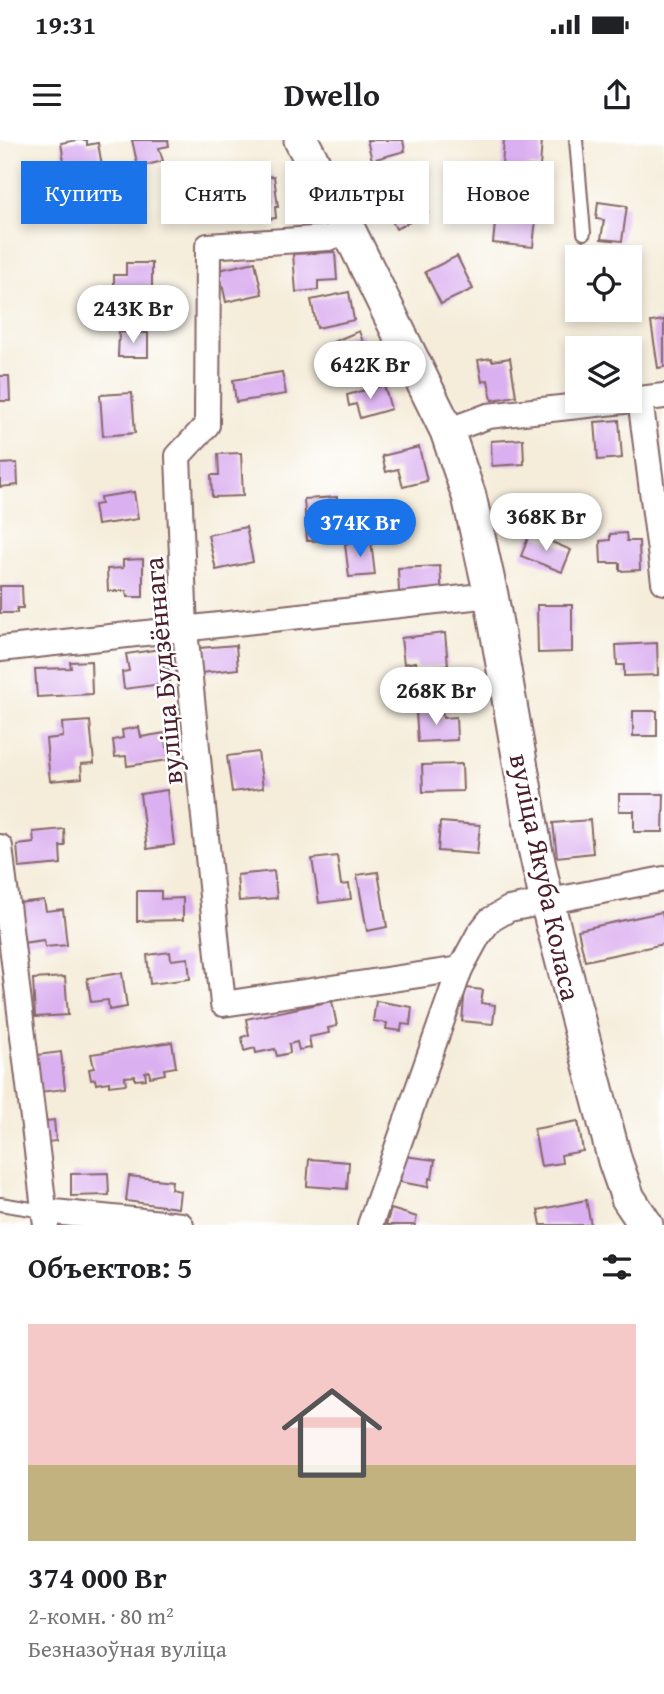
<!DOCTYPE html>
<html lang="ru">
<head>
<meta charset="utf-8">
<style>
	body { margin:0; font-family:"Gentium Book Plus",serif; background:#f6f6f6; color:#202124; height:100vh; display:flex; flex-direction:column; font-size:26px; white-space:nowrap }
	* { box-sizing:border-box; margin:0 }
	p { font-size:23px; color:#757577 }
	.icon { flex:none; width:38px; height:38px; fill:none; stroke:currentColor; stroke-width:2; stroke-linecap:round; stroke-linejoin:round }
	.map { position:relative; height:1085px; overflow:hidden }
	.details { display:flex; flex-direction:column; background:#fff; flex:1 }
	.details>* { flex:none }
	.guide { position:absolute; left:21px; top:21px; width:623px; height:63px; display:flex; gap:14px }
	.tools { position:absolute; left:565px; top:105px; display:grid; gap:14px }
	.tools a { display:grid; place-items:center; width:77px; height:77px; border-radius:0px; background:#fff; box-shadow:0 4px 10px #0003; font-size:35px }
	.price { position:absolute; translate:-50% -60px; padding:0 16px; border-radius:24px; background:#fff; color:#222; font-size:23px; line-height:46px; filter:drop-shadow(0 2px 4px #0008) }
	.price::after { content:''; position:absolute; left:50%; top:42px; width:21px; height:16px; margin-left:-10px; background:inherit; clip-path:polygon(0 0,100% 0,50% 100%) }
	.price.selected { background:#1a73e8; color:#fff }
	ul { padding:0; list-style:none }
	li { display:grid; align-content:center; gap:14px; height:371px; padding:0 28px }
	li+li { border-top:2px solid #e0e0e0 }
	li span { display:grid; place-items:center; height:217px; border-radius:0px; color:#555 }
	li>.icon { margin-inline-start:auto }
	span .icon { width:126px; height:126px; fill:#fffc; stroke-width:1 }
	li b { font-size:30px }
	h2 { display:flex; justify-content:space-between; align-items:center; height:84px; padding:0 28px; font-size:30px }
	.chip { padding:0 24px; border-radius:0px; background:#fff; box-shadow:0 4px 10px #0003; font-size:24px; line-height:63px }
	.chip.selected { background:#1a73e8; color:#fff }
	.status { display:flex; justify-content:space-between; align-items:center; height:49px; padding:0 35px; background:#fff; direction:ltr }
	.status svg { height:19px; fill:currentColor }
	header { display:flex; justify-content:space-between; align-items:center; height:91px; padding:0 28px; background:#fff; font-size:32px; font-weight:800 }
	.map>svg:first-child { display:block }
</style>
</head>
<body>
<div class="status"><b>19:31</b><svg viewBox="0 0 49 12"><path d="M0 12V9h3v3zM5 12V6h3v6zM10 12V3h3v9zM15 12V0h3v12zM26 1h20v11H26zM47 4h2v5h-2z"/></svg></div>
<header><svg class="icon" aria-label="menu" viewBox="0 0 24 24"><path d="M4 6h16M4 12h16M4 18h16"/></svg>Dwello<svg class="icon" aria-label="share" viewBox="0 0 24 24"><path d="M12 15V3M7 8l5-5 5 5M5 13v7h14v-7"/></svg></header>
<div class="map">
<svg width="664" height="1085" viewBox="0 0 664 1085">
	<rect width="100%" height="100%" fill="#fff"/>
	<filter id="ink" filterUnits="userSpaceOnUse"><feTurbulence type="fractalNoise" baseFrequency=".0143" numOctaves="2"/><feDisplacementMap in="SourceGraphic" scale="14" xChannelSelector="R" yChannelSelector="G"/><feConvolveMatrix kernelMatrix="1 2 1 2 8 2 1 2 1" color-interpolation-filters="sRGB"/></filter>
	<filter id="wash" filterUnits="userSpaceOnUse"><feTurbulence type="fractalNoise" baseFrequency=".00686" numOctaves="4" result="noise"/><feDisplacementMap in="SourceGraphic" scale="28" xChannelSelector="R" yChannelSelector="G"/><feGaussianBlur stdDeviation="1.57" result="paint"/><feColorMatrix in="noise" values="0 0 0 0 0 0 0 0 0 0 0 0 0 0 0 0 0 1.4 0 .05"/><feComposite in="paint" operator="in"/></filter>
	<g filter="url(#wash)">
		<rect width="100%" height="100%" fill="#f5edda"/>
		<g id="blocks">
			<g fill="#dbb0f0">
				<path d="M77,0H87V5L98,3L103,32L84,35L82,25L65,28L61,3Z"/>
				<path d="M132,0H168L169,6L159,8L163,21L138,27Z"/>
				<path d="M367,0H403L405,11L372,20Z"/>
				<path d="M504,0H542L540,27L528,26L527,40L501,38Z"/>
				<path d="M274,36L278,67H275L276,78L258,80L257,71L245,73L241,40Z"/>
				<path d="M411,39L428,73L396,89L379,55Z"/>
				<path d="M598,62L627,66L622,101L601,99L604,80L596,79Z"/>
				<path d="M497,64L537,68L533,107L493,103Z"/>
				<path d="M335,112L337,140L318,141V150L296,152L293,114Z"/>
				<path d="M457,116L473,149L441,164L425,132Z"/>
				<path d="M255,122L262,154L226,162L219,130Z"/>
				<path d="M126,123H152V168H114V135H126Z"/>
				<path d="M349,152L354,180L317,188L311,160Z"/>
				<path d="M664,180V227L658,228L651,182Z"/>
				<path d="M359,191L367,213L357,217L360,226L340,234L328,204Z"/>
				<path d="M119,192L148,193V217H118Z"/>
				<path d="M614,203V208H576V204Z"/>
				<path d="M491,218L492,221L510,218L516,256L492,260L488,240L482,242L478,220Z"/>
				<path d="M282,232L286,254L236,262L233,240Z"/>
				<path d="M0,236H9L10,261H0Z"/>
				<path d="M384,245L391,269L360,278L356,264L349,266L347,255Z"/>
				<path d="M132,253L135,293L103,296L100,255Z"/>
				<path d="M619,280L622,318L598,320L595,282Z"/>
				<path d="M523,299L524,324L492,326L491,301Z"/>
				<path d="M419,307L427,341L403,347L398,329L386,332L382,316Z"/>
				<path d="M241,313L243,356L212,357L211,335H219L218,314Z"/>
				<path d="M17,323L18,345L0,347V324Z"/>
				<path d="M134,352L138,379L97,385L94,365L101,364L100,357Z"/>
				<path d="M337,357L339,391H332L333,400L307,401L304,359Z"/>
				<path d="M246,387L253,422L216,430L208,395Z"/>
				<path d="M530,393L571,410L562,432L521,416Z"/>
				<path d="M626,393L627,401H639L640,430L620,431V423H601L600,401L610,400V394Z"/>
				<path d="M371,401L375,435L349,437L345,404Z"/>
				<path d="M143,419V457H127L126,451H108L107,429L123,428V420Z"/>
				<path d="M440,426L442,457L414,451L399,452L398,428Z"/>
				<path d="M0,446H22L23,468H17V473H0Z"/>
				<path d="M537,465H572V512L538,513Z"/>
				<path d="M445,493L448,525L417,528L416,522L404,524L401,498Z"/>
				<path d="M657,503L658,535L624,536V525H617L616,505Z"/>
				<path d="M236,505L238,529L201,533L199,508Z"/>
				<path d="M161,509L164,530L169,529L170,543L124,549L122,532L129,531L126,514Z"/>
				<path d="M91,521L92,554L37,557L35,529L71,528L70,522Z"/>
				<path d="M442,571L443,578L456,577L457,600L418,602L416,572Z"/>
				<rect x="633" y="571" width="24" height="25"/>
				<path d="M90,581L94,623L81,624L82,638L50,641L46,599L63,597L62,583Z"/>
				<path d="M139,587L141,597L165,593L169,620L127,626L126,616L115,617L113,600L123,598L122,590Z"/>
				<path d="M258,612L263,648L232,652L227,616Z"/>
				<path d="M462,624L463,651L423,652L422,625Z"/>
				<path d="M167,650L174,705L147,709L140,654Z"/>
				<path d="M619,654H664L663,692H634V671H619Z"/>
				<path d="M590,680L593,713L557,717L553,683Z"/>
				<path d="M440,682L480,685L477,714L438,711Z"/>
				<path d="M64,689L65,706H60L61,724L19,728L17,705L34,703L33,692Z"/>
				<path d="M337,716L341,745L349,744L351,759L319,763L312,719Z"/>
				<path d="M274,731L277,758L239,761L237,735Z"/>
				<path d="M378,732L387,787L367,791L357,735Z"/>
				<path d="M137,751H161V759L183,758V780L137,781Z"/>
				<path d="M44,760L46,771L63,769L67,805L45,807L44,800L22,803L17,763Z"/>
				<path d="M662,772L664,782V804L585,821L578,790Z"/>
				<path d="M170,812L171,820L188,818L190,839L150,844L147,815Z"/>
				<path d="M122,833L127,867L109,870L108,860L91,862L87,838Z"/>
				<path d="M65,837L68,875L35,877L33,839Z"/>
				<path d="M465,848L483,850L481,863L495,865L493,884L462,881Z"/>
				<path d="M332,861L337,886L328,888L329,893L309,897L311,908L299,910L297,902L289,904L290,913L277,916L275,909L256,913L255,908L244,911L242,897L249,895L246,879Z"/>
				<path d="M376,861L412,867L410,885L402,884L401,891L386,889L387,883L373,881Z"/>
				<path d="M172,902L176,927L164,929L165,934L150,937L149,931L145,932L146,939L135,940V936L125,937L126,944L109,946V942L96,944L95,939L91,940L89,929L94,928L91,914Z"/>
				<path d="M61,912L65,949L32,953L28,916Z"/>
				<path d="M54,980L56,1001L40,1003L38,982Z"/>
				<path d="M578,981L583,1011L561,1015L562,1023L541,1026L534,989Z"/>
				<path d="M404,1016L435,1020L432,1039L429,1038L428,1047L400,1042Z"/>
				<path d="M309,1019L349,1022L347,1049L307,1046Z"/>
				<path d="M108,1033L109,1055L71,1056V1034Z"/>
				<path d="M129,1036L172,1041L171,1049L180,1051L178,1068L126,1061Z"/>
				<path d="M586,1060L591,1085H541L538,1070Z"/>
				<path d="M391,1069L417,1077L415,1085H386Z"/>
			</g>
		</g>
	</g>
	<g filter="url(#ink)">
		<use href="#blocks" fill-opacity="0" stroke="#866768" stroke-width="2"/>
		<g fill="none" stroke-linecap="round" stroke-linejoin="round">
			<g stroke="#866768" stroke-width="16">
				<g id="lane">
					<path d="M576,0L584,93"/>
					<path d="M0,1064L44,1071"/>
				</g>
			</g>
			<g stroke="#866768" stroke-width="28">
				<g id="street">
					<path d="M349,91L328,98L208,106L207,285L178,316L185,490L223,864L460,829"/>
					<path d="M640,259L664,442"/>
					<path d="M630,260L664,256"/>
					<path d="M447,291L488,276L624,261"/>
					<path d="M0,509L491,455"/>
					<path d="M0,707L46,1085"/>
					<path d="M44,1071L181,1085"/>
					<path d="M370,1085L460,829L479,794L490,780L509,769L664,739"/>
				</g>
			</g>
			<g stroke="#866768" stroke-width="37">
				<path id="secondary" d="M301,0L349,91L447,291L469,356L491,455L535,708L547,762L615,1021L628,1058L646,1085"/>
			</g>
			<use href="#lane" stroke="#fff" stroke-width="12"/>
			<use href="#street" stroke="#fff" stroke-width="24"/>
			<use href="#secondary" stroke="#fff" stroke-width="33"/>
		</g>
	</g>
	<g text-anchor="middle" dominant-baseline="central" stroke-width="5" stroke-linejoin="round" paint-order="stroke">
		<g font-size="28" fill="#4a1f2b" stroke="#fff">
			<text transform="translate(162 531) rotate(-95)">вуліца Будзённага</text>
			<text transform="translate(546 737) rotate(78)">вуліца Якуба Коласа</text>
		</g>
	</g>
</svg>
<div class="tools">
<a><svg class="icon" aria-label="locate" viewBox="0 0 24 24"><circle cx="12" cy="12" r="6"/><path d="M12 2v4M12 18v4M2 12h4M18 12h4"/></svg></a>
<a><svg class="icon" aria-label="layers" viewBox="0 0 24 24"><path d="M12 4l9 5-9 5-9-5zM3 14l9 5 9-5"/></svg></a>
</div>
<b class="price" style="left:133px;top:205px">243K Br</b>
<b class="price" style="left:370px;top:261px">642K Br</b>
<b class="price" style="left:546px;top:413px">368K Br</b>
<b class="price selected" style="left:360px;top:419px">374K Br</b>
<b class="price" style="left:436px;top:587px">268K Br</b>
<div class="guide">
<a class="chip selected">Купить</a>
<a class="chip">Снять</a>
<a class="chip">Фильтры</a>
<a class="chip">Новое</a>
</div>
</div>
<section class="details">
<h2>Объектов: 5<svg class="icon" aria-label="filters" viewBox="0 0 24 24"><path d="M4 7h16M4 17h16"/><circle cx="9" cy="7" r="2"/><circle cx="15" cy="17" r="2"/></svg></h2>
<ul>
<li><span style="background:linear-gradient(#f6c9c9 65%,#c2b280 0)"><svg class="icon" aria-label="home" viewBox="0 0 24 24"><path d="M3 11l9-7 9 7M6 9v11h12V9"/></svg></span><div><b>374 000 Br</b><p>2-комн. · 80 m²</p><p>Безназоўная вуліца</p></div></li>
</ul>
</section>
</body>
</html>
